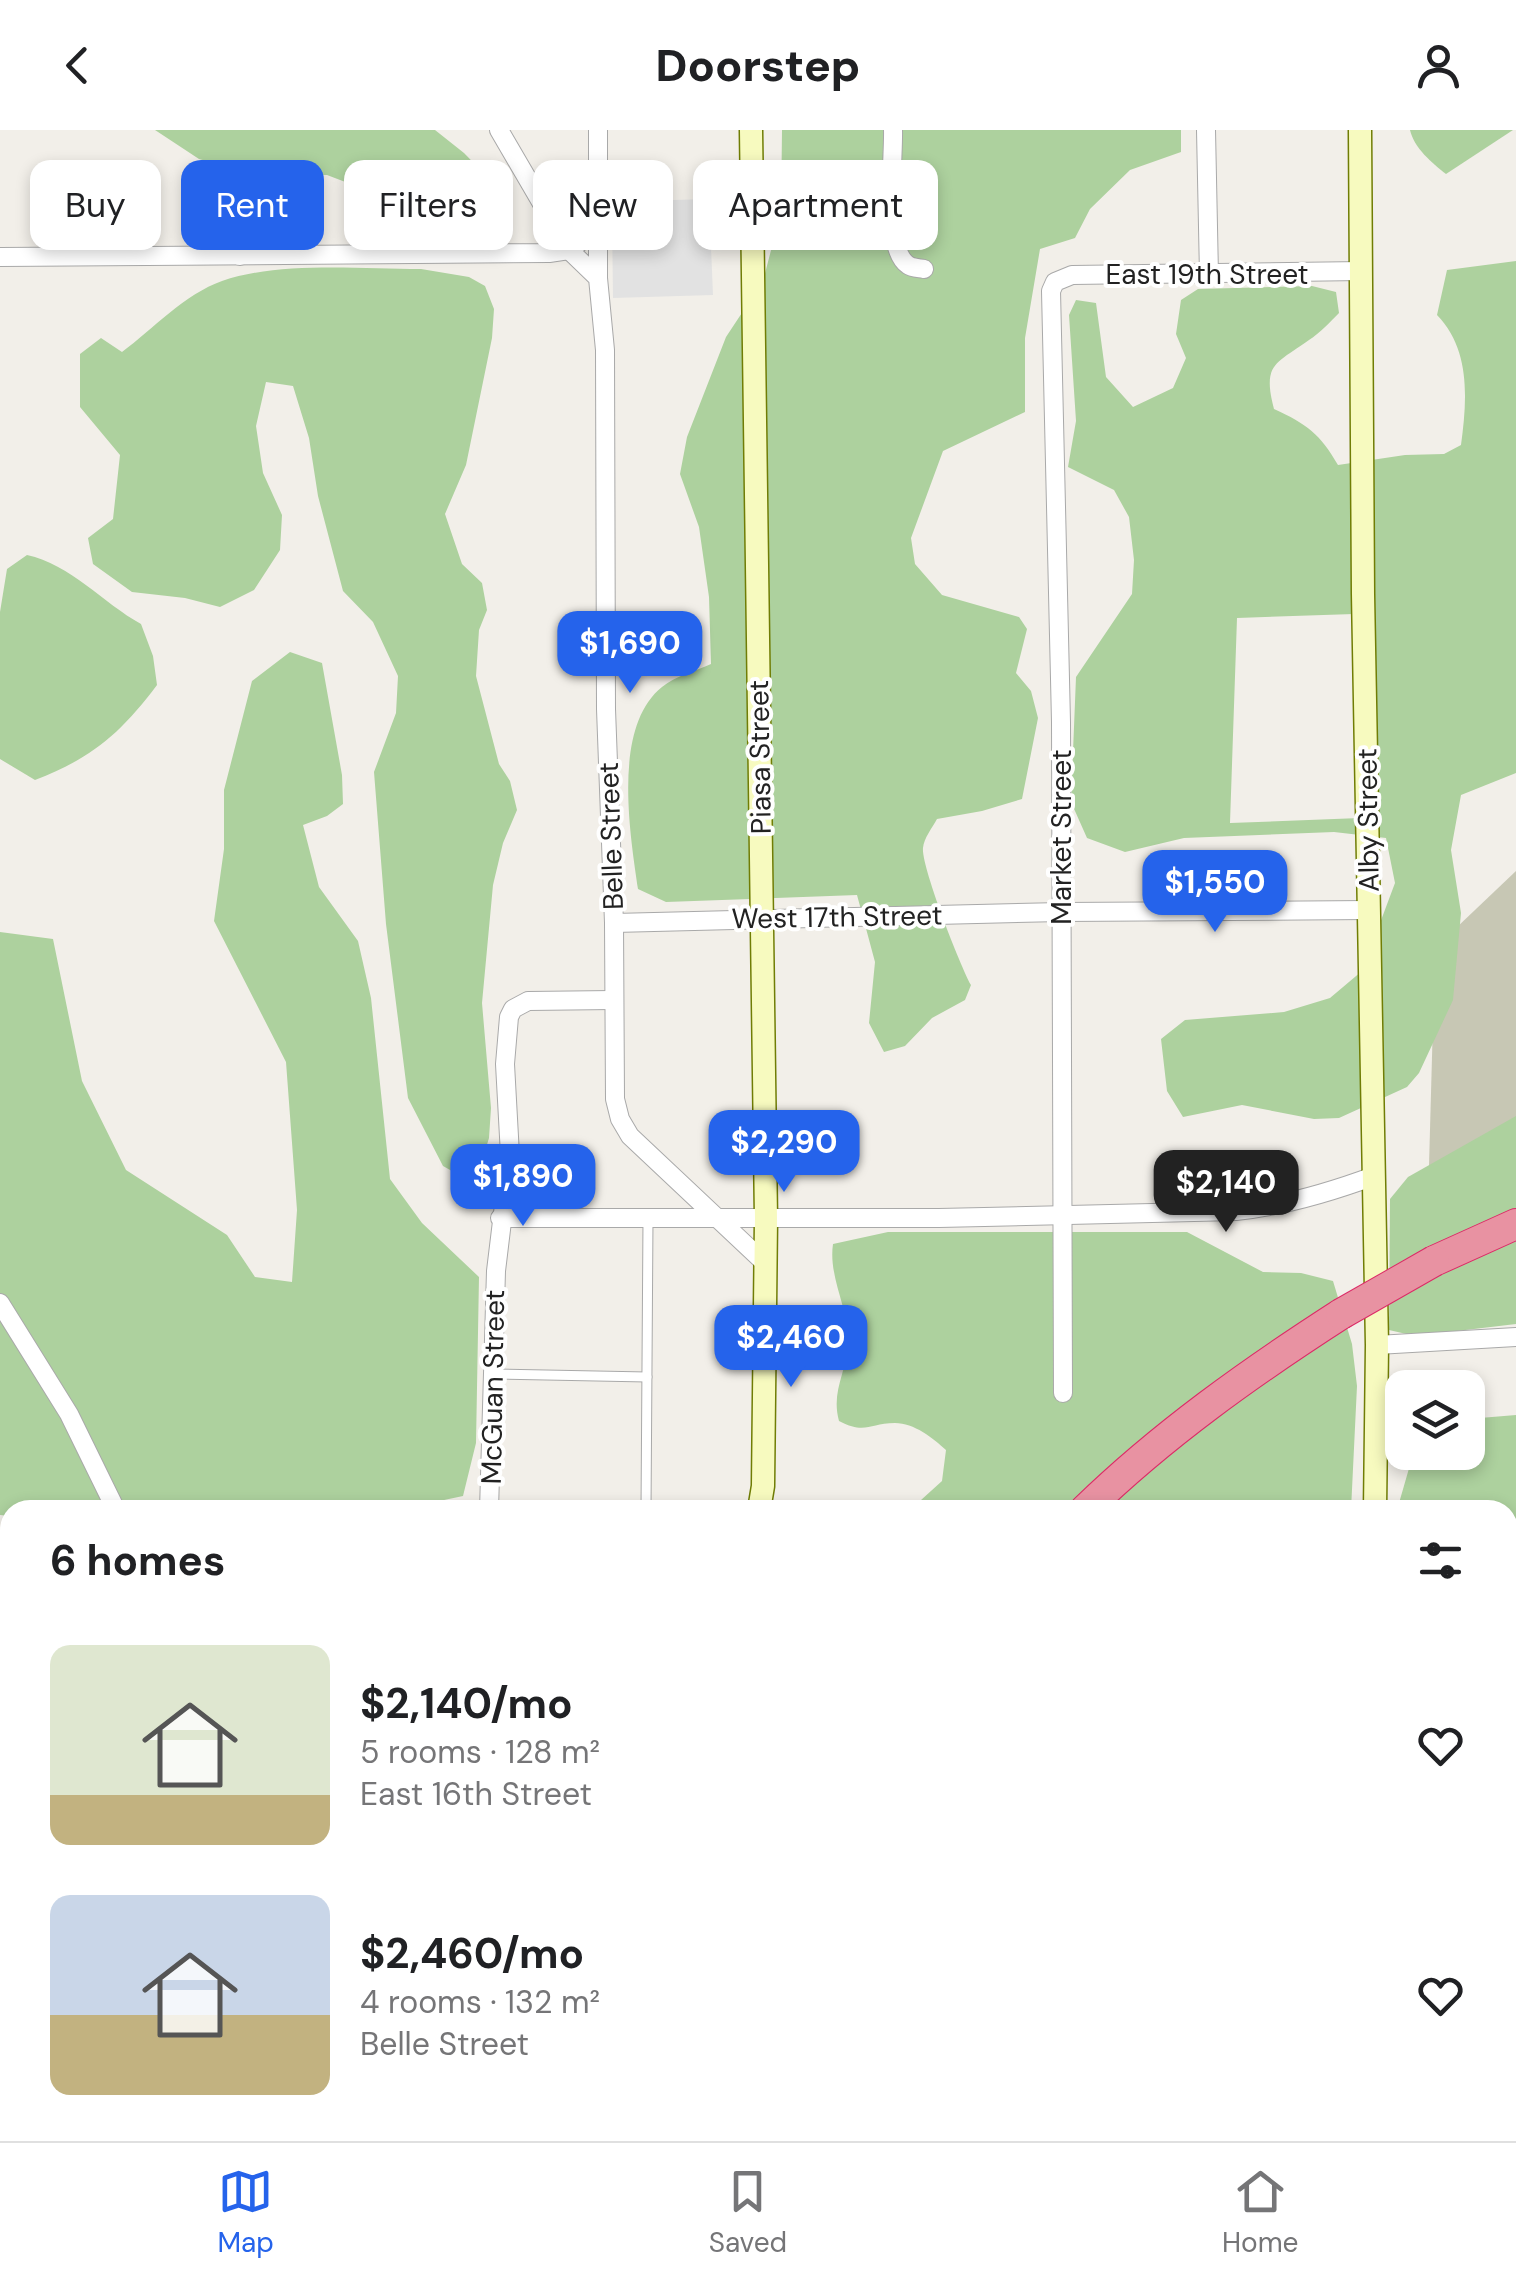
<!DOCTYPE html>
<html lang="en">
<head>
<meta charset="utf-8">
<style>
	body { margin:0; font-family:"DM Sans",sans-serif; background:#f2f2f2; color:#202124; height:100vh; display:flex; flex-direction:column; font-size:38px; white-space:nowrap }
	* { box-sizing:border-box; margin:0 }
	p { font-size:32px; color:#757577 }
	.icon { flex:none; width:55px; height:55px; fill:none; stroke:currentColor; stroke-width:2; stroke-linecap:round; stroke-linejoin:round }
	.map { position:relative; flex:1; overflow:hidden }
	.sheet { position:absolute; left:0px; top:1370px; width:1518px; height:642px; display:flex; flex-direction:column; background:#fff; border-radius:30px 30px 0 0; box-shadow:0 5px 15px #0003 }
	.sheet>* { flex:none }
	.hud { position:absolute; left:30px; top:30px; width:1000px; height:90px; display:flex; gap:20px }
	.controls { position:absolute; left:1385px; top:1240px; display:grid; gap:20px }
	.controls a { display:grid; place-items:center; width:100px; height:100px; border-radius:20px; background:#fff; box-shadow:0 5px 15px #0003; font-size:50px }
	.price { position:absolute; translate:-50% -85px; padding:0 22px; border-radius:20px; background:#2563eb; color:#fff; font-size:32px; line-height:65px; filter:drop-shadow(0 2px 5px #0008) }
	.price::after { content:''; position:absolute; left:50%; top:60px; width:30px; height:22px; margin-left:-15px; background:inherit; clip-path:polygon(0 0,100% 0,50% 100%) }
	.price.on { background:#222; color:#fff }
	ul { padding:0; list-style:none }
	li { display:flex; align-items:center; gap:30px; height:250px; padding:0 50px }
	li span { display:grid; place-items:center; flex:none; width:280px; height:200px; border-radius:20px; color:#555 }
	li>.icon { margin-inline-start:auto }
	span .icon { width:120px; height:120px; fill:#fffc; stroke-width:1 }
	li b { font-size:42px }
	h2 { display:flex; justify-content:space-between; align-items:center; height:120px; padding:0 50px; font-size:42px }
	.tag { padding:0 35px; border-radius:20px; background:#fff; box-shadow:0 5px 15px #0003; font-size:35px; line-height:90px }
	.tag.on { background:#2563eb; color:#fff }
	header { display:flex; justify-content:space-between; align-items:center; height:130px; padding:0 50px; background:#fff; font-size:45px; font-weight:800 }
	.tab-bar { display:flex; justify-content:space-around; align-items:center; height:140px; border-top:2px solid #e0e0e0; background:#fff; font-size:28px; color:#757577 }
	.tab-bar a { display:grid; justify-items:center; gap:5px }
	.tab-bar .on { color:#2563eb }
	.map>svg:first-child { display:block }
</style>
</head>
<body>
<header><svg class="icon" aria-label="back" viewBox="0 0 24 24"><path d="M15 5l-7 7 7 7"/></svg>Doorstep<svg class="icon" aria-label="person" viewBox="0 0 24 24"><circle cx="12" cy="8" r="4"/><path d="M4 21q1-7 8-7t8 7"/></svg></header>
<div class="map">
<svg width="1516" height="2011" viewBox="0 0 1516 2011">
	<rect width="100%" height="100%" fill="#f2efe9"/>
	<path fill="#c7c7b4" d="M1516,741V1029L1428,1072L1435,818Z"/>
	<g fill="#add19e" fill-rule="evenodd">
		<path d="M155,0H435L464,23L506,66L499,93L450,96L414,85L382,66L327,45L253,44L199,29Z"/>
		<path d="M782,0H1181V22L1130,40L1090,79L1075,108L1040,119L1025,208V282L943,321L911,408L915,434L942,465L1019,487L1027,499L1016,543L1031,561L1038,588L1022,669L982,681L937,689C932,698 924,708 923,718C921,736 960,835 971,855L965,870L932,888L905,916L884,922L869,893L875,832L857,765L666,772L638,759C630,703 612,597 662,557C675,546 696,541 711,534L709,467L699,397L680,344L687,307L726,207L763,151L781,82Z"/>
		<path d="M1410,0H1513L1446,44C1432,33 1414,18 1410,0Z"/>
		<path d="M1516,131V643L1461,665L1451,720L1461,783L1453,870L1419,943L1407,957L1339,988L1314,989L1242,975L1183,987L1167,961L1161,909L1185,890L1284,882L1330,868L1362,841L1395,753L1386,708L1334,702L1184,708L1125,722L1087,708L1071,672L1076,547L1132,464L1134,430L1129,387L1114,360L1068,337L1076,291L1069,185L1076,170L1096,173L1106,247L1133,277L1173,258L1186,228L1176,204L1181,170L1198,159L1312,156L1336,162L1339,183C1330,192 1320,203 1309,210C1276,234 1262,233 1274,279C1307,294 1320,304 1338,335L1405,325L1444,324L1461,315C1467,270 1471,220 1437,185L1447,140ZM1354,484L1360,688L1230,693L1237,488Z"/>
		<path d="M421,139L469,147L485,156L494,179L492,208L466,335L445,384L462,434L482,453L487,480L479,500L476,546L499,634L510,651L517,680L503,713L493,755L482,873L491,978L489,1008L475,1054L443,1036L408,968L386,794L374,642L396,583L398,546L373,492L343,461L318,366L309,308L293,256L266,252L256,296L263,343L282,385L280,420L254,460L220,477L185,468L132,462L93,434L88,408L113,389L120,325L80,277V224L101,208L122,222C153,199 185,164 222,151C280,131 359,139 421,139Z"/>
		<path d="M27,425C70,434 103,473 141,494L153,526L157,555C120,604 92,628 35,650L0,629V482L7,439Z"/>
		<path d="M290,522L322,533L342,645L343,674L327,686L303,695L319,757L358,811L371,868L390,1049L422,1093L479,1147L476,1313L463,1366L397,1380H10V1386L0,1385V802L53,809L82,951L126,1040L227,1105L255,1147L292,1152L297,1080L286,932L214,791L224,719V660L252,551Z"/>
		<path d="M1516,986V1194L1415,1206L1389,1200L1390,1069L1408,1047Z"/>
		<path d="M888,1102H1187L1263,1142L1301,1143L1333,1151L1352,1214L1357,1256L1351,1380H910L942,1351L946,1320C933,1308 914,1293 895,1293C869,1293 866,1305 839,1291C831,1262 846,1243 848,1215C850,1180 828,1148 833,1114Z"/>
		<path d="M1516,1285V1408L1508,1411V1380H1397L1412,1328L1418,1323L1468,1322V1289Z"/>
		<path d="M0,1542L10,1545V1718L0,1715Z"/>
		<path d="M0,1764L10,1769V1920L0,1911Z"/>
		<path d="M0,1946L10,1961V2002L55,2003L66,2011H0Z"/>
		<path d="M622,2002H999L1001,2011H619Z"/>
	</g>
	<path fill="#e2e2e2" d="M709,69L713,165L613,168L612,88L638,87V71Z"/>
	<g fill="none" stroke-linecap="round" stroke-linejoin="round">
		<g stroke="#a9a9a9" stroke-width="11">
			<g id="lane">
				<path d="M494,1244L647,1247"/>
				<path d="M646,1380L648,1090"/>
			</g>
		</g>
		<g stroke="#a9a9a9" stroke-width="20">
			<g id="street">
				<path d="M499,0L569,120L598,148L605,220L606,579L614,793L615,969L620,989L630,1006L766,1134"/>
				<path d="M598,0V148"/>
				<path d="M893,0C894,28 883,119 908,135C912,138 918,138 924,139"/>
				<path d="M1206,0L1209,145"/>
				<path d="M239,62L240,126"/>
				<path d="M0,127L549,123L569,120L598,99"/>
				<path d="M614,793L1061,782L1369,780"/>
				<path d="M500,1088H939L1236,1081C1284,1076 1328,1063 1374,1046"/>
				<path d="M0,1173L69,1284L116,1380"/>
				<path d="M1377,1215L1516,1207"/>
				<path d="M1063,1263L1061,592L1051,161L1055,152L1072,145L1362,141"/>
				<path d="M489,1380L496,1141L510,1025L505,934L509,887L513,879L528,871L613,870"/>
				<path d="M1508,1472H1516"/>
				<path d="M0,1512H10"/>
				<path d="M1508,1752L1516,1753"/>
				<path d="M297,2002L301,2011"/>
				<path d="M1256,2002L1317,2011"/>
			</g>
		</g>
		<g stroke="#707d05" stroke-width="25">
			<g id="secondary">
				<path d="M751,0L766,1089L763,1356L759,1380"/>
				<path d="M1360,0L1363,464L1377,1215L1375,1380"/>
				<path d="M496,2011L501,2002"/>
				<path d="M1311,2011L1312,2002"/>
			</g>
		</g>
		<g stroke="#dc2a67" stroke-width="32">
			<g id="highway">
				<path d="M1434,1131L1516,1094"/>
				<path d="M1085,1380C1162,1305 1251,1242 1341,1184"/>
				<path d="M694,2011L697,2002"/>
			</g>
		</g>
		<use href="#lane" stroke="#fff" stroke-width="9"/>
		<use href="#street" stroke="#fff" stroke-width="18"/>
		<use href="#secondary" stroke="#f7fabf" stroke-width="22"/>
		<use href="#highway" stroke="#e892a2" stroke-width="30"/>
		<g stroke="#dc2a67" stroke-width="32" stroke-linecap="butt">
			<path id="highway-bridge" d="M1341,1184L1434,1131"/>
		</g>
		<use href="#highway-bridge" stroke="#e892a2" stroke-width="30"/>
	</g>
	<g text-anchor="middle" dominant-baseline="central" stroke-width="8" stroke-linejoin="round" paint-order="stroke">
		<g font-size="28" fill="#222" stroke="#fff">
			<text x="1207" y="144">East 19th Street</text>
			<text transform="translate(760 627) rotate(-91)">Piasa Street</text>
			<text transform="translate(1368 690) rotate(-91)">Alby Street</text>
			<text transform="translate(611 706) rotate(-92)">Belle Street</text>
			<text transform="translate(1061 707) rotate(-90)">Market Street</text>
			<text transform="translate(837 787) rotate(-1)">West 17th Street</text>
			<text transform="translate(493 1257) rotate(-89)">McGuan Street</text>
		</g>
	</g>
</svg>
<div class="controls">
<a><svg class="icon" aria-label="layers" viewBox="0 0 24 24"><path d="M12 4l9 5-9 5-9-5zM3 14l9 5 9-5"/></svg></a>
</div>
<b class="price" style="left:630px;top:566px">$1,690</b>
<b class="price" style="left:1215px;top:805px">$1,550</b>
<b class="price" style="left:784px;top:1065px">$2,290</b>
<b class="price" style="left:523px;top:1099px">$1,890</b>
<b class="price on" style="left:1226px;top:1105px">$2,140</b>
<b class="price" style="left:791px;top:1260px">$2,460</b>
<div class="hud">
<a class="tag">Buy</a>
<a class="tag on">Rent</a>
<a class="tag">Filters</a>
<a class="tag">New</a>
<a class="tag">Apartment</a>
</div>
<section class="sheet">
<h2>6 homes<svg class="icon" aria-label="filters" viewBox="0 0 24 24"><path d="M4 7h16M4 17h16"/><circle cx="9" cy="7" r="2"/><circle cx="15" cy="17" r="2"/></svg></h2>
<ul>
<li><span style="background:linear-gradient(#dfe7d0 75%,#c2b280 0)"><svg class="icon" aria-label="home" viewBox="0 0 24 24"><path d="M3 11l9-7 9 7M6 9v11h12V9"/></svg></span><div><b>$2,140/mo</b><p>5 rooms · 128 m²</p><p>East 16th Street</p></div><svg class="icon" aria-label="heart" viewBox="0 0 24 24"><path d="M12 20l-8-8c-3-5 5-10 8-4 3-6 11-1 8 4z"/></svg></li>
<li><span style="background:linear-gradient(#c9d6e8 60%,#c2b280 0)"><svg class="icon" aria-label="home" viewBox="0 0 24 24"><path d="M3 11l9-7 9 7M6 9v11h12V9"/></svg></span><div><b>$2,460/mo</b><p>4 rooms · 132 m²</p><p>Belle Street</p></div><svg class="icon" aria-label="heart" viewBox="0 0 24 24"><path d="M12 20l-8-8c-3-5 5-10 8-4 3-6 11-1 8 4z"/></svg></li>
</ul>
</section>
</div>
<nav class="tab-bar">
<a class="on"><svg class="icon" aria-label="map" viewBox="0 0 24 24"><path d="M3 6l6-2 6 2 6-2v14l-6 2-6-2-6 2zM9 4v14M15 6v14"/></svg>Map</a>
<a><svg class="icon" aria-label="saved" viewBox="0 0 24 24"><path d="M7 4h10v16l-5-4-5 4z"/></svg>Saved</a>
<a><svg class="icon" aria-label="home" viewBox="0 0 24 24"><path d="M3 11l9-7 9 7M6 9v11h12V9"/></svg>Home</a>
</nav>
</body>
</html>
